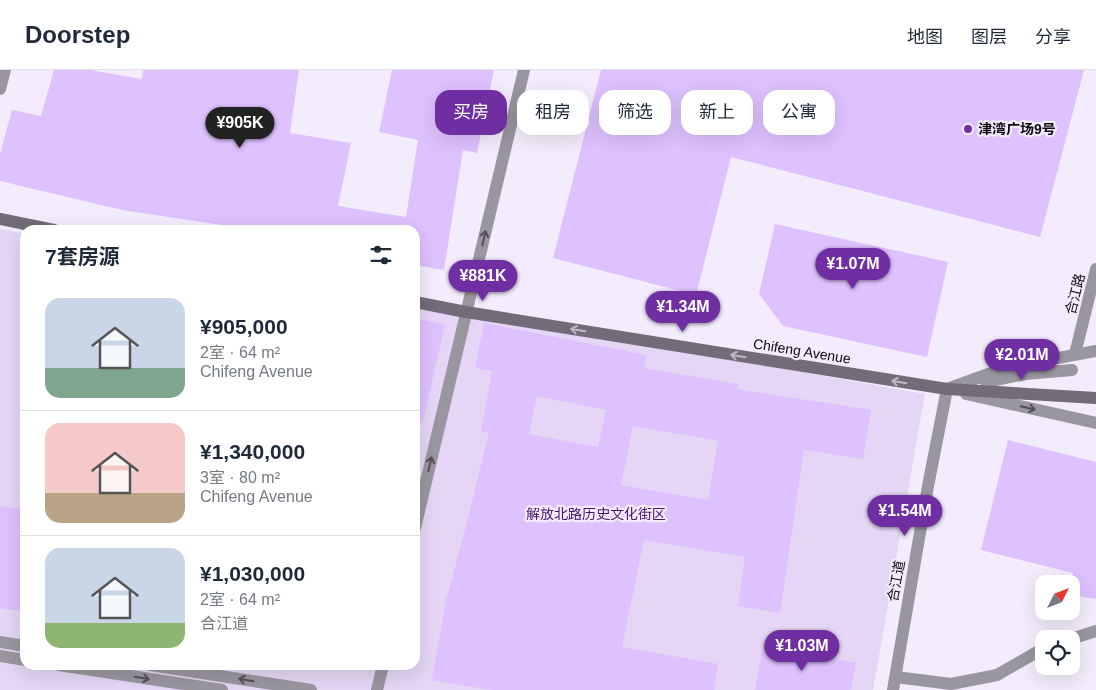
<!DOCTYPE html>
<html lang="zh">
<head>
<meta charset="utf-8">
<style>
	body { margin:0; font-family:Arial,"Noto Sans SC",sans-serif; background:#f2f2f3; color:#1f2937; height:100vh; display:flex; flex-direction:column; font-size:19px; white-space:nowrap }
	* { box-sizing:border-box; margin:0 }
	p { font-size:16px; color:#747a83 }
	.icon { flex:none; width:28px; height:28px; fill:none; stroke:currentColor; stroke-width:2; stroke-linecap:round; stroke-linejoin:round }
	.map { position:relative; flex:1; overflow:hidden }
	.panel { position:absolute; left:20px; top:155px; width:400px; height:445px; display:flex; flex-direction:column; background:#fff; border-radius:15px; box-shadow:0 5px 20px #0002 }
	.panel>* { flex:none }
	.banner { position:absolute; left:435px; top:20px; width:475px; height:45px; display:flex; gap:10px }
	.needle { width:32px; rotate:48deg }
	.tools { position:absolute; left:1035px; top:505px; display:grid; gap:10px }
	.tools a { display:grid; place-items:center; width:45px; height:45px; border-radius:10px; background:#fff; box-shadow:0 5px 20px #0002; font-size:25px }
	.price { position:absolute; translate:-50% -42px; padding:0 11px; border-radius:18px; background:#702ea3; color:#fff; font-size:16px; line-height:32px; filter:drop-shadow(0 1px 2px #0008) }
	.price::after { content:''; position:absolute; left:50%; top:30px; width:15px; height:11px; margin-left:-8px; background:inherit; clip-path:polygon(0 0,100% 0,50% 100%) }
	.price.current { background:#222; color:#fff }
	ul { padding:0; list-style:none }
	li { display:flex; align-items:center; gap:15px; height:125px; padding:0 25px }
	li+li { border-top:1px solid #e0e1e3 }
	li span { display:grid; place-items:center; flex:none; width:140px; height:100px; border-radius:15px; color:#555 }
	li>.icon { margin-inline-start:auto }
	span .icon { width:60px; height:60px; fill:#fffc; stroke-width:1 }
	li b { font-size:21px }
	h2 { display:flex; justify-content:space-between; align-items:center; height:60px; padding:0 25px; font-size:21px }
	.tag { padding:0 18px; border-radius:15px; background:#fff; box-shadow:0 5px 20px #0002; font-size:18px; line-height:45px }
	.tag.current { background:#702ea3; color:#fff }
	header { display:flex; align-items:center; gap:30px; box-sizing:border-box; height:70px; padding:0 25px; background:#fff; border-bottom:1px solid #e0e1e3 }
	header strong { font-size:24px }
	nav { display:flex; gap:28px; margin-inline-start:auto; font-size:18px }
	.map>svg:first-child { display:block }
</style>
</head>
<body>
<header>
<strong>Doorstep</strong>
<nav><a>地图</a><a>图层</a><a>分享</a></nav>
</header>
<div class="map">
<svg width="1096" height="620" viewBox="0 0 1096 620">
	<rect width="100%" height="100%" fill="#f3ecfc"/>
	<path fill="#e4d6f4" d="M0,159L25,164V595H415V233L925,324L873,620H0Z"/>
	<g fill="#dec1ff" fill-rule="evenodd">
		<path d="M54,0H90L142,9L143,0H299L290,63L351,73L338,136L406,147L418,70L379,62L392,0H494L477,83L463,80L444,200L415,195V160H255L122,140L0,111V84L12,40L41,46Z"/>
		<path d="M601,0H1084L1040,167L731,87L696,225L553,188Z"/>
		<path d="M775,154L948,192L927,287L783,256L759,224Z"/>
		<path d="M415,248L445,255L423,351L415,350Z"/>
		<path d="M484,253L647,285L644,298L738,314L737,319L871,340L863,389L804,380L780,543L738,536L745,487L644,470L622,577L718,594L714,620H491L432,610L447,524H448L467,452L489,363L481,362L492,301L475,298ZM537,326L606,340L598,377L529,364ZM633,356L718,371L708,430L621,415Z"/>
		<path d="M1008,370L1096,392V529L1071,525L1073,503L981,480Z"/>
		<path d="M0,436L25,440V542L0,538Z"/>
		<path d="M763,575L856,593L851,620H755Z"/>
	</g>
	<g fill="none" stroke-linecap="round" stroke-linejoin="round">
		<g stroke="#9a969f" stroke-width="12">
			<path d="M1071,569L1096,561"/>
			<path d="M896,607L951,614L997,605L1044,578"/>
		</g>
		<g stroke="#9a969f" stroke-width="12">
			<path d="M0,19L5,0"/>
			<path d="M1075,284L1096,199"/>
			<path d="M986,312L1025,304L1072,300"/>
			<path d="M947,319L1005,298L1096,281"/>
			<path d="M966,324L1096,353"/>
			<path d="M0,572L25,576"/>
			<path d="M0,586L25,590"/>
			<path d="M59,595L222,620"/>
			<path d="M150,595L311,620"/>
			<path d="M893,620L928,416L947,319"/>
		</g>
		<g stroke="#9a969f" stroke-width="12">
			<path d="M415,458L524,0"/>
			<path d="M377,620L383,595"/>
		</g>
		<g stroke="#716c78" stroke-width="12">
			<path d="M0,149L54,160"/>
			<path d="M415,232L466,242L947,319L1096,328"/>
		</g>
	</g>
	<defs><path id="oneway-shaft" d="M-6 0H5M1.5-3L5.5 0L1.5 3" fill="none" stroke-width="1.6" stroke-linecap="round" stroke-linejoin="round" transform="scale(1.25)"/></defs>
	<g stroke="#545058">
		<use href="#oneway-shaft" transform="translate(484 168) rotate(-77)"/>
		<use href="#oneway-shaft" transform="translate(1028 338) rotate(13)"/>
		<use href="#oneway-shaft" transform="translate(430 394) rotate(-77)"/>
		<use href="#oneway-shaft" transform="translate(142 608) rotate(9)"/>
		<use href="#oneway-shaft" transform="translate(246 610) rotate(-171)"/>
	</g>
	<g stroke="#bfb9c7">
		<use href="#oneway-shaft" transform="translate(578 260) rotate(-171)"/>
		<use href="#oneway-shaft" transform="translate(738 286) rotate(-171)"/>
		<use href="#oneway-shaft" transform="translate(899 312) rotate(-171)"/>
	</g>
	<circle fill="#702ea3" stroke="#f3ecfc" stroke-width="2" cx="968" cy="59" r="5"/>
	<g text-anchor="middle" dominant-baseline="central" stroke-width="4.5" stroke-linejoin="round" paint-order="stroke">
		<g font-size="14" font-weight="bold" fill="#0d0a11" stroke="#f3ecfc" text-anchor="start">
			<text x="978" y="59">津湾广场9号</text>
		</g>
		<g font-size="14" fill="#0d0a11" stroke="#f3ecfc">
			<text transform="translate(1075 224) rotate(-76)">合江路</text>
			<text transform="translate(802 281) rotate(9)">Chifeng Avenue</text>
			<text transform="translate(896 511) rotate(-80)">合江道</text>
		</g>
		<g font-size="14" fill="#48146d" stroke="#f3ecfc">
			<text x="596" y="444">解放北路历史文化街区</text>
		</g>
	</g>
</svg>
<div class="tools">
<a><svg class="needle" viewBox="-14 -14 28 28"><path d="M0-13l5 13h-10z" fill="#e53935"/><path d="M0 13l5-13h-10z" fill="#747a83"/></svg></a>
<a><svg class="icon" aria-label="locate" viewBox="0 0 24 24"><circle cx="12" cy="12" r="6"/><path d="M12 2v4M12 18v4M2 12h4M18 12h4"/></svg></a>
</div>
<b class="price current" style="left:240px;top:79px">¥905K</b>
<b class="price" style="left:853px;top:220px">¥1.07M</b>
<b class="price" style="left:483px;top:232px">¥881K</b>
<b class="price" style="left:683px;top:263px">¥1.34M</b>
<b class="price" style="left:1022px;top:311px">¥2.01M</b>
<b class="price" style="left:905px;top:467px">¥1.54M</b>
<b class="price" style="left:802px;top:602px">¥1.03M</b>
<div class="banner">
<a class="tag current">买房</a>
<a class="tag">租房</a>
<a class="tag">筛选</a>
<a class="tag">新上</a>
<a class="tag">公寓</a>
</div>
<section class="panel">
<h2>7套房源<svg class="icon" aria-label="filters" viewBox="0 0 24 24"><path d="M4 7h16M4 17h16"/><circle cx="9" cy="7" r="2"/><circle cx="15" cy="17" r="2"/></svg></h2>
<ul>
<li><span style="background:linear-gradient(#c9d6e8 70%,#7fa58c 0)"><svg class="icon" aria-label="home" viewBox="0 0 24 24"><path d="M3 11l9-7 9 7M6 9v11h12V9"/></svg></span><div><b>¥905,000</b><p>2室 · 64 m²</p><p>Chifeng Avenue</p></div></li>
<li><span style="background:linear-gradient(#f6c9c9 70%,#b9a48a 0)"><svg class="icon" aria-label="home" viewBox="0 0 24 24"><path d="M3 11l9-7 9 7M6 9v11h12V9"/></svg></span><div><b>¥1,340,000</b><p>3室 · 80 m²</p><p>Chifeng Avenue</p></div></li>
<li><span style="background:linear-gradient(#c9d6e8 75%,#8fb573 0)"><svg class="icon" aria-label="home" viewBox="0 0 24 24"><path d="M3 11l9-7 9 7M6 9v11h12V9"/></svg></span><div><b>¥1,030,000</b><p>2室 · 64 m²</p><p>合江道</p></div></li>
</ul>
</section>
</div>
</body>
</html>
